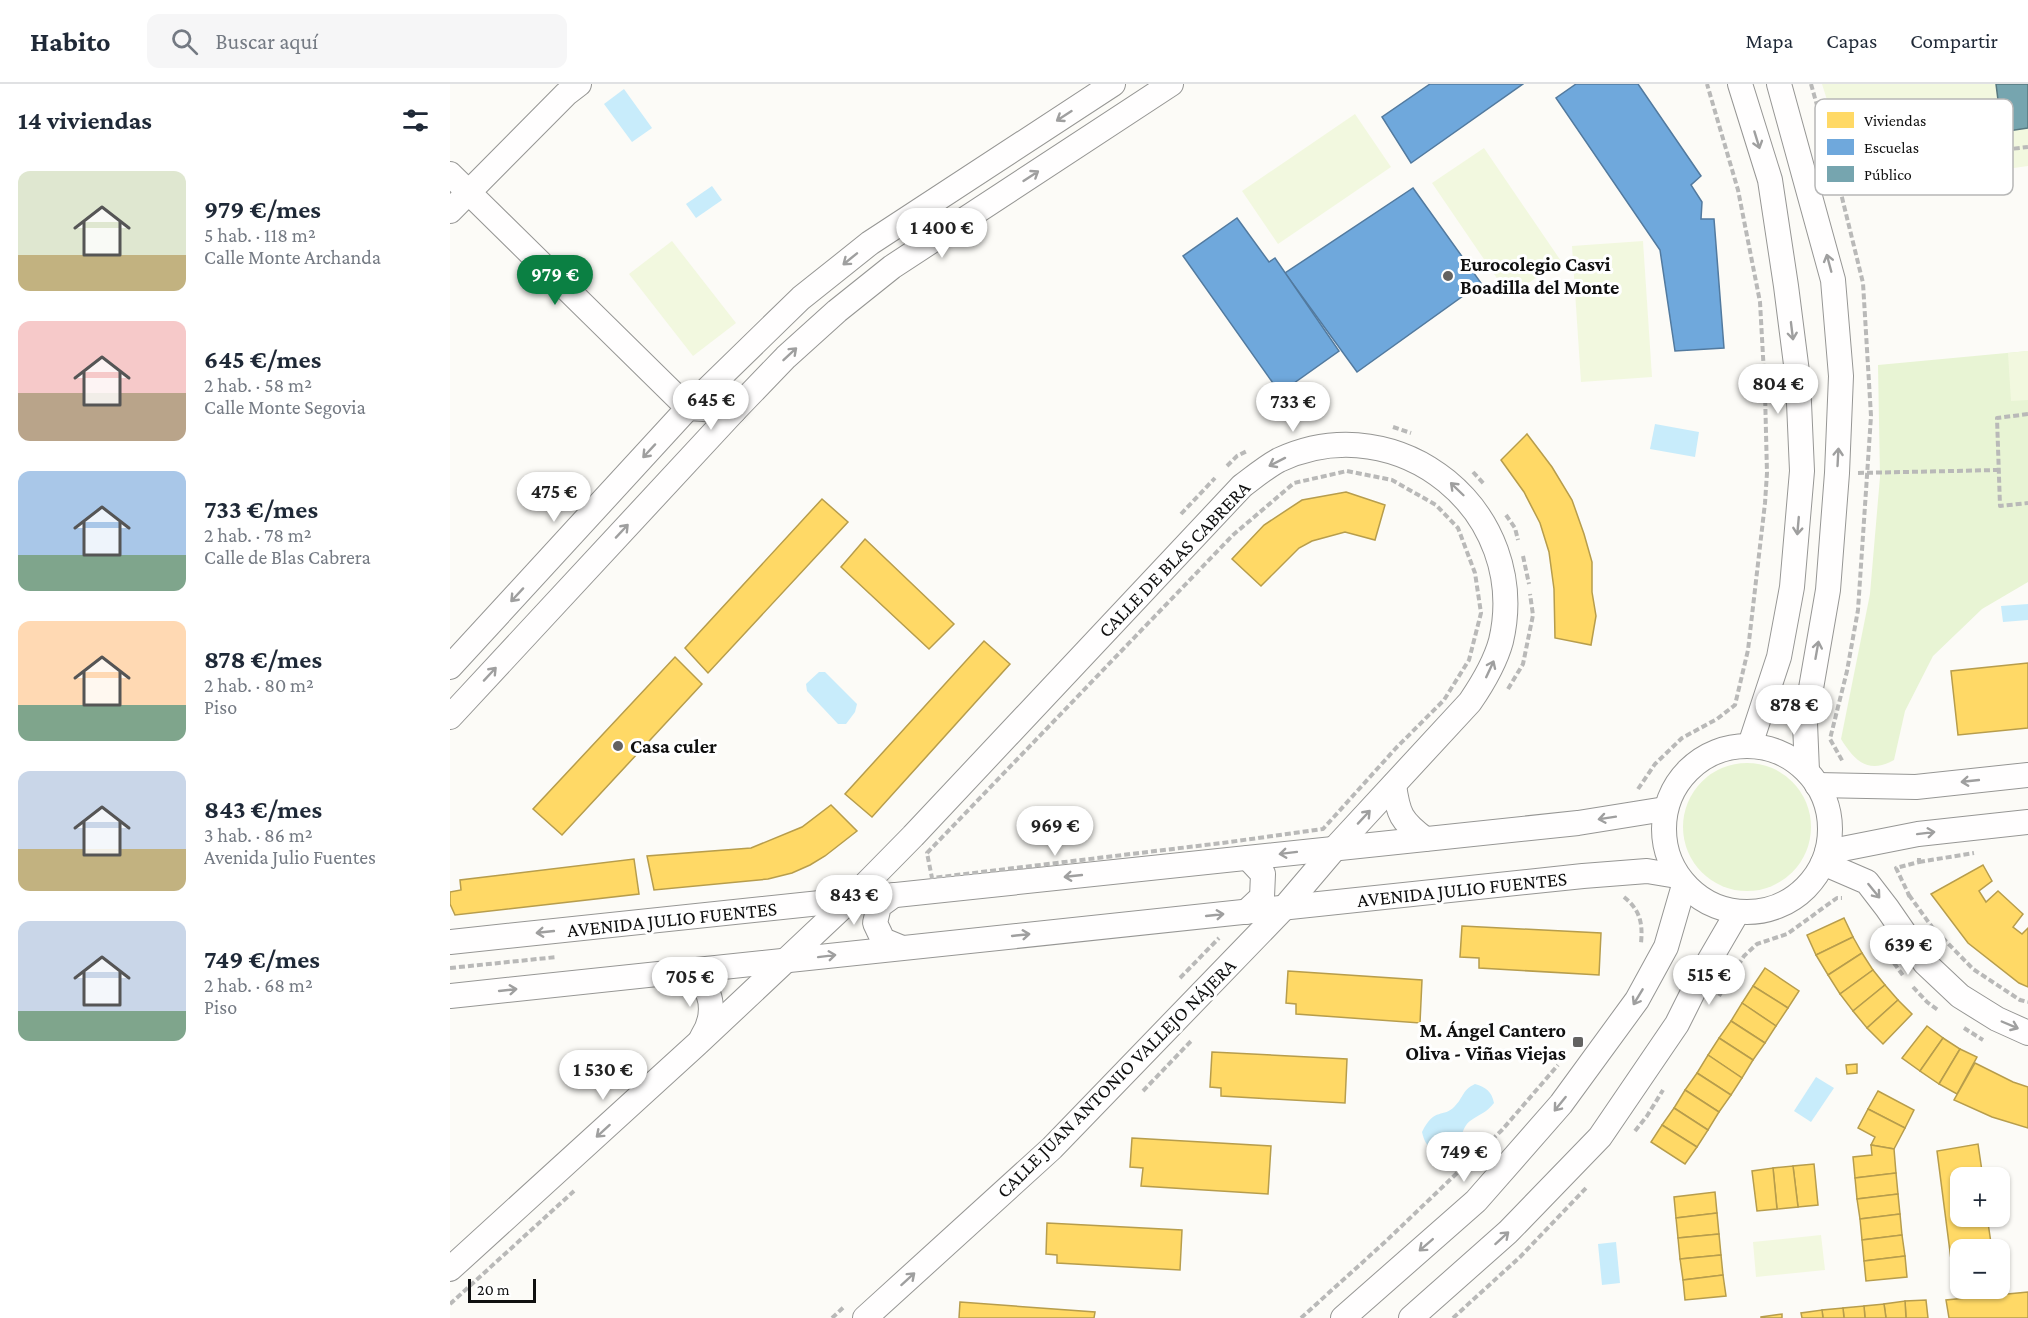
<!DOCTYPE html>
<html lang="es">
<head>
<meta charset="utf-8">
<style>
	body { margin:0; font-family:"Crimson Pro",serif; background:#f6f6f7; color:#1f2937; height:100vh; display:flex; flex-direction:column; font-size:22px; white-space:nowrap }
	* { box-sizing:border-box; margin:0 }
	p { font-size:20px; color:#747a83 }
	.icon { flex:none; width:33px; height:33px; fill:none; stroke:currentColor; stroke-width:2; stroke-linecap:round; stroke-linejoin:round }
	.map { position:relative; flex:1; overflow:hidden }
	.panel { display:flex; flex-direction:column; background:#fff; width:450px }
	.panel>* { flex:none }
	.buttons { position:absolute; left:1500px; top:1083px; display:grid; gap:12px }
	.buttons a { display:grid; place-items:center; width:60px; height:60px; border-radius:12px; background:#fff; box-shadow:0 2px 4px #0004; font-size:30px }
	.scale { position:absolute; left:18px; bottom:15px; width:68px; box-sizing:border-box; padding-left:6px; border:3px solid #101010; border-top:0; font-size:16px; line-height:21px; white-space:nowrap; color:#101010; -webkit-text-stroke:4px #fff; paint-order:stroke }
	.price { position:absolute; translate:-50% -51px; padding:0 14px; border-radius:21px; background:#fff; color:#222; font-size:20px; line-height:39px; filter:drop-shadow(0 2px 3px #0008) }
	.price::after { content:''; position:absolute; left:50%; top:36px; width:18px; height:14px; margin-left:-9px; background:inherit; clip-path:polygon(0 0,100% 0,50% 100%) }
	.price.on { background:#0b8043; color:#fff }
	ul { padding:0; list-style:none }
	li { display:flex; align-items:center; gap:18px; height:150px; padding:0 18px }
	li span { display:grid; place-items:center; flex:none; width:168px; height:120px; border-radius:12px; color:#555 }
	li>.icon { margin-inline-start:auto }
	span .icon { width:72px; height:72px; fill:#fffc; stroke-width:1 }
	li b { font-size:26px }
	h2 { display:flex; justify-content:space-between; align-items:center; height:72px; padding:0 18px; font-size:26px }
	header { display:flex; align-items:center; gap:36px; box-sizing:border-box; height:84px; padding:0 30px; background:#fff; border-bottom:2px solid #e0e1e3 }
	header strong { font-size:28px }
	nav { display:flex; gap:33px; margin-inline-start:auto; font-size:21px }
	.search { width:420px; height:54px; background:#f6f6f7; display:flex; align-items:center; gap:15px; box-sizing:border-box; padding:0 21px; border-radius:12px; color:#747a83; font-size:22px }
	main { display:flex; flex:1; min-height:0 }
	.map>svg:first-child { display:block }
</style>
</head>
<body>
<header>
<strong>Habito</strong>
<div class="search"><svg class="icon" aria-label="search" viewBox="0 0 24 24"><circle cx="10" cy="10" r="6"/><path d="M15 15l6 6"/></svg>Buscar aquí</div>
<nav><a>Mapa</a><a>Capas</a><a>Compartir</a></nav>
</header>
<main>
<section class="panel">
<h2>14 viviendas<svg class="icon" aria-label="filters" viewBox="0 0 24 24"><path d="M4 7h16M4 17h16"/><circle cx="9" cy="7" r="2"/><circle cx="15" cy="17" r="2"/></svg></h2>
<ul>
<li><span style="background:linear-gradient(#dfe7d0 70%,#c2b280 0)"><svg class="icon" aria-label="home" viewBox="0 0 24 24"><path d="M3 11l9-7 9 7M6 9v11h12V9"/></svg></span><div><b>979 €/mes</b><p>5 hab. · 118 m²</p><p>Calle Monte Archanda</p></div></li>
<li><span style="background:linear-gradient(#f6c9c9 60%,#b9a48a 0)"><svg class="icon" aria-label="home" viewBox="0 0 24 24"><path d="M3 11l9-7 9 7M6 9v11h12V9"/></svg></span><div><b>645 €/mes</b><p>2 hab. · 58 m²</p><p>Calle Monte Segovia</p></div></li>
<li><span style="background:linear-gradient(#a9c7e8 70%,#7fa58c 0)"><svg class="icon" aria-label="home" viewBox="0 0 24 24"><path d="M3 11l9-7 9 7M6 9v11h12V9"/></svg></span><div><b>733 €/mes</b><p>2 hab. · 78 m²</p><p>Calle de Blas Cabrera</p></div></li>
<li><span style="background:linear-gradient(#ffd9b3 70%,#7fa58c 0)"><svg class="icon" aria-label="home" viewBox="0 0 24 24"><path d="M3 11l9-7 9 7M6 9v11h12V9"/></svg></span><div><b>878 €/mes</b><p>2 hab. · 80 m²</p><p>Piso</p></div></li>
<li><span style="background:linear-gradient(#c9d6e8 65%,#c2b280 0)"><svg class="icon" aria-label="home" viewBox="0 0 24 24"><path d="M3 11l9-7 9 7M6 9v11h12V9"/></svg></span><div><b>843 €/mes</b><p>3 hab. · 86 m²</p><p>Avenida Julio Fuentes</p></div></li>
<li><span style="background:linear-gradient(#c9d6e8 75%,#7fa58c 0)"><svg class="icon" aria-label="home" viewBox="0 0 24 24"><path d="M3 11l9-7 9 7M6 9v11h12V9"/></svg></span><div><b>749 €/mes</b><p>2 hab. · 68 m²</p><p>Piso</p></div></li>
</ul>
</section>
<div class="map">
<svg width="1578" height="1234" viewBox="0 0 1578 1234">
	<rect width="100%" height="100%" fill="#fcfbf7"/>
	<g fill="#e8f4d4">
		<path d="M1578,267V498L1532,525L1483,572L1455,627L1444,676C1418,691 1404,676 1391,655L1420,510L1430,393L1428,281Z"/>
		<circle cx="1297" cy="743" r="64"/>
	</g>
	<g fill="#f2f8df">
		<path d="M1372,0H1578V82L1402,107L1389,54Z"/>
		<path d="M905,30L941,83L828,160L792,107Z"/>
		<path d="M1034,64L1111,177L1059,212L982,99Z"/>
		<path d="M222,157L286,239L243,272L179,190Z"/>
		<path d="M1193,157L1202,293L1131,298L1122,162Z"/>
		<path d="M1578,267V316L1561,317L1558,269Z"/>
		<path d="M1371,1151L1375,1186L1306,1193L1303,1158Z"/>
	</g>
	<g fill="#c8ecfb">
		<path d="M174,5L202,44L182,58L154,20Z"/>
		<path d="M262,102L272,116L246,134L236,120Z"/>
		<path d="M1205,340L1249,348L1245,373L1200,365Z"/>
		<path d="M1578,520V536L1553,538L1551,522Z"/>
		<path d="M369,588H375L407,620L405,628L396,640H388L357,607L356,600Z"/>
		<path d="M1366,993L1384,1004L1361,1038L1344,1027Z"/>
		<path d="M1025,1000C1036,1003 1042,1008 1044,1019C1030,1037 1014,1030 1011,1057L998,1067C982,1066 976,1065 972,1048C985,1022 993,1035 1005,1022C1014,1013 1012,1006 1025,1000Z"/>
		<path d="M1166,1158L1170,1199L1152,1201L1148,1160Z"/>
	</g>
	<g fill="#ffd966" stroke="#b79d4c" stroke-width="1.5">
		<path d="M1077,350L1102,383L1122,416L1134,450L1142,478V508L1146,532L1141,561L1105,554L1104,505L1099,468L1090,439L1074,408L1051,376Z"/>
		<path d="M896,408L935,421L925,456L895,448L862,457L849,464L811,502L782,475L814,441L852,416Z"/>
		<path d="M372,415L398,438L258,589L235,564Z"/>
		<path d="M415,455L504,540L479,565L391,483Z"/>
		<path d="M534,557L560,580L422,733L395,710Z"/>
		<path d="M225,573L252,600L112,751L83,725Z"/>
		<path d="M1578,579V644L1508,651L1501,587Z"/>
		<path d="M381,721L407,747L375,772L360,781L342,789L318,795L204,806L197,772L301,764L352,743Z"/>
		<path d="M184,775L189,810L5,831L0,820V808L11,806L10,796Z"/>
		<path d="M1533,781L1542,797L1529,807L1536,818L1548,807L1573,830L1563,843L1572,850L1578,844V903L1569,899L1518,859L1481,810Z"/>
		<path d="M1394,834L1403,853L1366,871L1357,851Z"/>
		<path d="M1012,842L1151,849L1149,891L1029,884V874L1010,873Z"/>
		<path d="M1403,853L1412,869L1378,891L1366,871Z"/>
		<path d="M1412,869L1423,886L1390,910L1378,891Z"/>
		<path d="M1315,884L1349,907L1338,924L1303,902Z"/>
		<path d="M1423,886L1435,901L1403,927L1390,910Z"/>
		<path d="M838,887L972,896L970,939L846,930V920L836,919Z"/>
		<path d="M1435,901L1448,916L1417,944L1403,927Z"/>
		<path d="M1303,902L1338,924L1326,942L1292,919Z"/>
		<path d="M1448,916L1462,930L1433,960L1417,944Z"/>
		<path d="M1292,919L1326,942L1315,959L1281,937Z"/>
		<path d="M1281,937L1315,959L1303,976L1269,954Z"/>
		<path d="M1477,942L1493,954L1470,987L1452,974Z"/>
		<path d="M1269,954L1303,976L1292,994L1258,971Z"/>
		<path d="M1493,954L1510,965L1489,1000L1470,987Z"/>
		<path d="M1510,965L1527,973L1507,1010L1489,1000Z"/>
		<path d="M762,968L897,975L895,1019L771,1012V1004L760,1003Z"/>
		<path d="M1258,971L1292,994L1281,1011L1247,989Z"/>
		<path d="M1525,979L1563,998L1578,1003V1044L1542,1033L1504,1016Z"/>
		<path d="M1407,980V989L1397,990L1396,981Z"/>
		<path d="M1247,989L1281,1011L1269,1028L1235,1006Z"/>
		<path d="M1235,1006L1269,1028L1258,1046L1224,1024Z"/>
		<path d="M1428,1007L1464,1026L1455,1044L1418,1025Z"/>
		<path d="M1224,1024L1258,1046L1247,1063L1212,1041Z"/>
		<path d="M1418,1025L1455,1044L1444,1065L1421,1061L1425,1053L1408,1044Z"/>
		<path d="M1212,1041L1247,1063L1235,1080L1201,1058Z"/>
		<path d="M682,1054L821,1062L818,1110L691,1102L693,1084L680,1083Z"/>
		<path d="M1528,1060L1533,1094H1510V1132H1537L1542,1166H1510V1190L1503,1191L1487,1067Z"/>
		<path d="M1421,1061L1444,1065L1446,1089L1405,1094L1403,1073L1422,1071Z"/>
		<path d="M1364,1080L1368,1121L1348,1123L1343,1082Z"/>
		<path d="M1343,1082L1348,1123L1327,1125L1323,1084Z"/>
		<path d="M1323,1084L1327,1125L1307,1127L1302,1087Z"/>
		<path d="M1446,1089L1448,1110L1407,1115L1405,1094Z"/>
		<path d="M1265,1108L1267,1129L1226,1134L1224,1113Z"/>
		<path d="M1448,1110L1450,1130L1410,1135L1407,1115Z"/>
		<path d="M1267,1129L1269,1150L1228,1154L1226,1134Z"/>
		<path d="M1450,1130L1452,1151L1412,1156L1410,1135Z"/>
		<path d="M597,1139L732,1146L730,1186L607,1179V1171L596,1170Z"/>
		<path d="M1269,1150L1271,1171L1230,1175L1228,1154Z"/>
		<path d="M1452,1151L1455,1172L1414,1177L1412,1156Z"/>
		<path d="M1271,1171L1273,1191L1233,1196L1230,1175Z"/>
		<path d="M1455,1172L1457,1193L1416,1197L1414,1177Z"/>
		<path d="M1273,1191L1276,1212L1235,1216L1233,1196Z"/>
		<path d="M1578,1208V1234H1499L1496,1216Z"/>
		<path d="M1476,1216L1478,1234H1456L1455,1217Z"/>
		<path d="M1455,1217L1456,1234H1436L1434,1220Z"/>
		<path d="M510,1218L645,1228L644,1234H509Z"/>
		<path d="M1434,1220L1436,1234H1415L1414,1222Z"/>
		<path d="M1414,1222L1415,1234H1394L1393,1224Z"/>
		<path d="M1393,1224L1394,1234H1373L1372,1226Z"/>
		<path d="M1372,1226L1373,1234H1352L1351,1229Z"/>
		<path d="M1332,1230V1234H1311V1233Z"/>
	</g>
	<g fill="#6fa8dc" stroke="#527a9f" stroke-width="1.5">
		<path d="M980,0H1073L961,79L932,33Z"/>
		<path d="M1126,0H1188L1251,92L1241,101L1252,118L1251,135H1264L1274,264L1225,267L1210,166L1106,14Z"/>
		<path d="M963,104L1031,199L907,288L835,189Z"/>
		<path d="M787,134L819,178L825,174L889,267L830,309L733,172Z"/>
	</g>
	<path fill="#76a5af" stroke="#57787f" stroke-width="1.5" d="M1546,0H1578V44L1552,48Z"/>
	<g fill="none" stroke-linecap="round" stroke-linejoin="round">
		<g stroke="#969694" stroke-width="26">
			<g id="minor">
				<path d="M1290,0L1320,96L1336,202L1348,296L1352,387L1342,503L1329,573L1300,661"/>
				<path d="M1329,0L1383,196L1391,292L1387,389L1378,506L1355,639L1357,687"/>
				<path d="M0,90L238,324L284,327"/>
				<path d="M0,127L116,10L129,0"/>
				<path d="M0,583L238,324L351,214L420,159L663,0"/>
				<path d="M0,633L284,327L336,273L387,227L442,183L721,0"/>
				<circle cx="1297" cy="745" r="83"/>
				<path d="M944,701C948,730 951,737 975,755"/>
				<path d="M1367,701L1466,703L1578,691"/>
				<path d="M1377,768L1468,750L1578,738"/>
				<path d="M1373,779L1417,798L1437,824L1475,879L1510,912L1547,935L1578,949"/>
				<path d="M444,811L429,822L425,839L433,856L450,863"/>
				<path d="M796,828L812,813L813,790L798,774"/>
				<path d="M0,858L1128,739L1215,725"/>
				<path d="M235,887C240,891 246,894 251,899C265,913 263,937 252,953"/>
				<path d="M0,912L1133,792L1197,787L1227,792"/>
				<path d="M0,1185L247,960L400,816L463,752L792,402C804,393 816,383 829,376C950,320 1081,428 1051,557C1045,579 1033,599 1020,618L886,763L834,824L602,1064L415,1234"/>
				<path d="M893,1234L1026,1117L1111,1020L1187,916L1216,863L1234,801"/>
				<path d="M961,1234L1058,1148L1150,1053L1227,940L1255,884L1287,829"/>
			</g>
		</g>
		<g stroke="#b9b9b8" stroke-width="4" stroke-dasharray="6 3" stroke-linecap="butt">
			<path d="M1361,0L1385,85L1413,199L1421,332L1408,526L1397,587L1380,655L1393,678"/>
			<path d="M1376,86L1578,63"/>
			<path d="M1578,330L1547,334L1550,422L1578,419"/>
			<path d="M943,343L961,349"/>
			<path d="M777,382L787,372L797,367"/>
			<path d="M897,387L942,396L986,421L1008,444L1025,489L1031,529L1019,576L994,616L946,664L873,745L772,759L482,794L477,769L783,451L844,399Z"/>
			<path d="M1023,388L1034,400"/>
			<path d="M1408,389L1548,386"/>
			<path d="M731,430L765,394"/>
			<path d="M1056,431L1065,444L1068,456"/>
			<path d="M1073,472L1079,500"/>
			<path d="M1058,605L1073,580L1083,531L1080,510"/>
			<path d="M1188,705L1205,680L1232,654L1267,635L1285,621L1298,566L1315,419L1317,389L1315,308L1310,218L1288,106L1257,0"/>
			<path d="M1469,778L1524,769"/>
			<path d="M1459,811L1482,843L1523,885L1570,916L1578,918"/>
			<path d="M1457,812L1459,811L1446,784L1469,778V773"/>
			<path d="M1174,813C1190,826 1193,839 1191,859"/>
			<path d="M1444,879L1454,893"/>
			<path d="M0,884L107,873"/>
			<path d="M730,894L769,854"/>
			<path d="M1463,903L1477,918L1488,926"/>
			<path d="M1269,912L1294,872L1307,860L1337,850L1387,814H1392"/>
			<path d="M1514,944L1533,956"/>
			<path d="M693,1007L742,956"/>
			<path d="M1185,1047L1197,1032L1213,1006"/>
			<path d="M0,1220L124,1107"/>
			<path d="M382,1234L395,1222"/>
			<path d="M851,1234L935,1158L1052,1046L1108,981"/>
			<path d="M1003,1234L1070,1173L1137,1103"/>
		</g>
		<use href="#minor" stroke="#fffefe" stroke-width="24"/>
	</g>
	<defs><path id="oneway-shaft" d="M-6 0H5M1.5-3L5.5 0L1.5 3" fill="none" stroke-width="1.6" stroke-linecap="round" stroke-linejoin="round" transform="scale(1.5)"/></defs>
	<g stroke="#9f9f9f">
		<use href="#oneway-shaft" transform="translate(614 32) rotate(147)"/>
		<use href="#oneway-shaft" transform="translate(1307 56) rotate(73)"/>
		<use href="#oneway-shaft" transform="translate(581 92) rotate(-33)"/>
		<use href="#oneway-shaft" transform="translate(400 175) rotate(141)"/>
		<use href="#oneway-shaft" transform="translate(1379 179) rotate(-105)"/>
		<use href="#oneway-shaft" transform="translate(1342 247) rotate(83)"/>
		<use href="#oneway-shaft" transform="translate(340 270) rotate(-43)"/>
		<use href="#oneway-shaft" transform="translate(199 367) rotate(133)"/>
		<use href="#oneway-shaft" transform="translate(1388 373) rotate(-87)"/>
		<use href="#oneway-shaft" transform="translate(827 378) rotate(153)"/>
		<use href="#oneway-shaft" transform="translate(1007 405) rotate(-136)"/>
		<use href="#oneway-shaft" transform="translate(1348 442) rotate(95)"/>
		<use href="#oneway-shaft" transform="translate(172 447) rotate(-47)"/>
		<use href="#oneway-shaft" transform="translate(67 511) rotate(133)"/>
		<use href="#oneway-shaft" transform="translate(1367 566) rotate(-80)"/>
		<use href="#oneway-shaft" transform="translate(1040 585) rotate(-65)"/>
		<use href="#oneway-shaft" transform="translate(40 590) rotate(-47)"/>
		<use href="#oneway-shaft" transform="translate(1520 697) rotate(174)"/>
		<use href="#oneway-shaft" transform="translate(914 733) rotate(-47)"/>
		<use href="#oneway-shaft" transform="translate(1157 734) rotate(171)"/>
		<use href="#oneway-shaft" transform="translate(1476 749) rotate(-7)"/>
		<use href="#oneway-shaft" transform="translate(838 769) rotate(173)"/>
		<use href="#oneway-shaft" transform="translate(623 792) rotate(174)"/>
		<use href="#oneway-shaft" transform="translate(1424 807) rotate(51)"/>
		<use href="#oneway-shaft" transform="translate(765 831) rotate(-6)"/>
		<use href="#oneway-shaft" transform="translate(95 848) rotate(174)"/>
		<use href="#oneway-shaft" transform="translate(571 851) rotate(-6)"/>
		<use href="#oneway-shaft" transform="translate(377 872) rotate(-7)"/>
		<use href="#oneway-shaft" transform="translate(58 906) rotate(-6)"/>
		<use href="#oneway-shaft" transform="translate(1188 913) rotate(121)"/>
		<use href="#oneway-shaft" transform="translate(1560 941) rotate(23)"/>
		<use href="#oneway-shaft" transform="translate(1110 1020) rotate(129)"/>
		<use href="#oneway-shaft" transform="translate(153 1047) rotate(138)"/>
		<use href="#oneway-shaft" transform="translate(1052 1154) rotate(-42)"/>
		<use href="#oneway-shaft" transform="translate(976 1161) rotate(139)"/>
		<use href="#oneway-shaft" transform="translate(458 1195) rotate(-42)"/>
	</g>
	<g fill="#636261" stroke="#fff" stroke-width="2">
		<circle cx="998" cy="192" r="6"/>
		<circle cx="168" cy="662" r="6"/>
		<rect x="1122" y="952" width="12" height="12" rx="3"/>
	</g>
	<g text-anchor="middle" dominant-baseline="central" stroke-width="6" stroke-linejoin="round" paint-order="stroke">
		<g font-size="20" font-weight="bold" fill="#101010" stroke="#fff" text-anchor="start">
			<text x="1010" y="180">Eurocolegio Casvi<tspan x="1010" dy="23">Boadilla del Monte</tspan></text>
			<text x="180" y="662">Casa culer</text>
			<text x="1116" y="946" text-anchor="end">M. Ángel Cantero<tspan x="1116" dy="23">Oliva - Viñas Viejas</tspan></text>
		</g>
		<g font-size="20" fill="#101010" stroke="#fff">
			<text transform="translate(724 475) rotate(-46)">CALLE DE BLAS CABRERA</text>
			<text transform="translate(1012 805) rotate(-6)">AVENIDA JULIO FUENTES</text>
			<text transform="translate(222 835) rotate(-6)">AVENIDA JULIO FUENTES</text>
			<text transform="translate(666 994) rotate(-45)">CALLE JUAN ANTONIO VALLEJO NÁJERA</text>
		</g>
	</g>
	<rect x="1365" y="15" width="198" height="96" rx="9" fill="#fff" stroke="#b7b7b7" stroke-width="1.5"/>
	<rect x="1377" y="28" width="27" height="16" fill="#ffd966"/>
	<rect x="1377" y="55" width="27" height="16" fill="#6fa8dc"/>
	<rect x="1377" y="82" width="27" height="16" fill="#76a5af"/>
	<g font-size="16" fill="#101010">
		<text x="1414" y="42">Viviendas</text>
		<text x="1414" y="69">Escuelas</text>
		<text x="1414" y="96">Público</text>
	</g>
</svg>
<div class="buttons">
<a>+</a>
<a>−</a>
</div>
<div class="scale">20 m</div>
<b class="price" style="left:492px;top:175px">1 400 €</b>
<b class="price on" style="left:105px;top:222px">979 €</b>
<b class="price" style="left:1328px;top:331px">804 €</b>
<b class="price" style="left:261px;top:347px">645 €</b>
<b class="price" style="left:843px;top:349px">733 €</b>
<b class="price" style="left:104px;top:439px">475 €</b>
<b class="price" style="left:1344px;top:652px">878 €</b>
<b class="price" style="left:605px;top:773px">969 €</b>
<b class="price" style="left:404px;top:842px">843 €</b>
<b class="price" style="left:1458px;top:892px">639 €</b>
<b class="price" style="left:1259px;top:922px">515 €</b>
<b class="price" style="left:240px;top:924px">705 €</b>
<b class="price" style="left:153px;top:1017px">1 530 €</b>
<b class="price" style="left:1014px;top:1099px">749 €</b>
</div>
</main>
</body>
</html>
